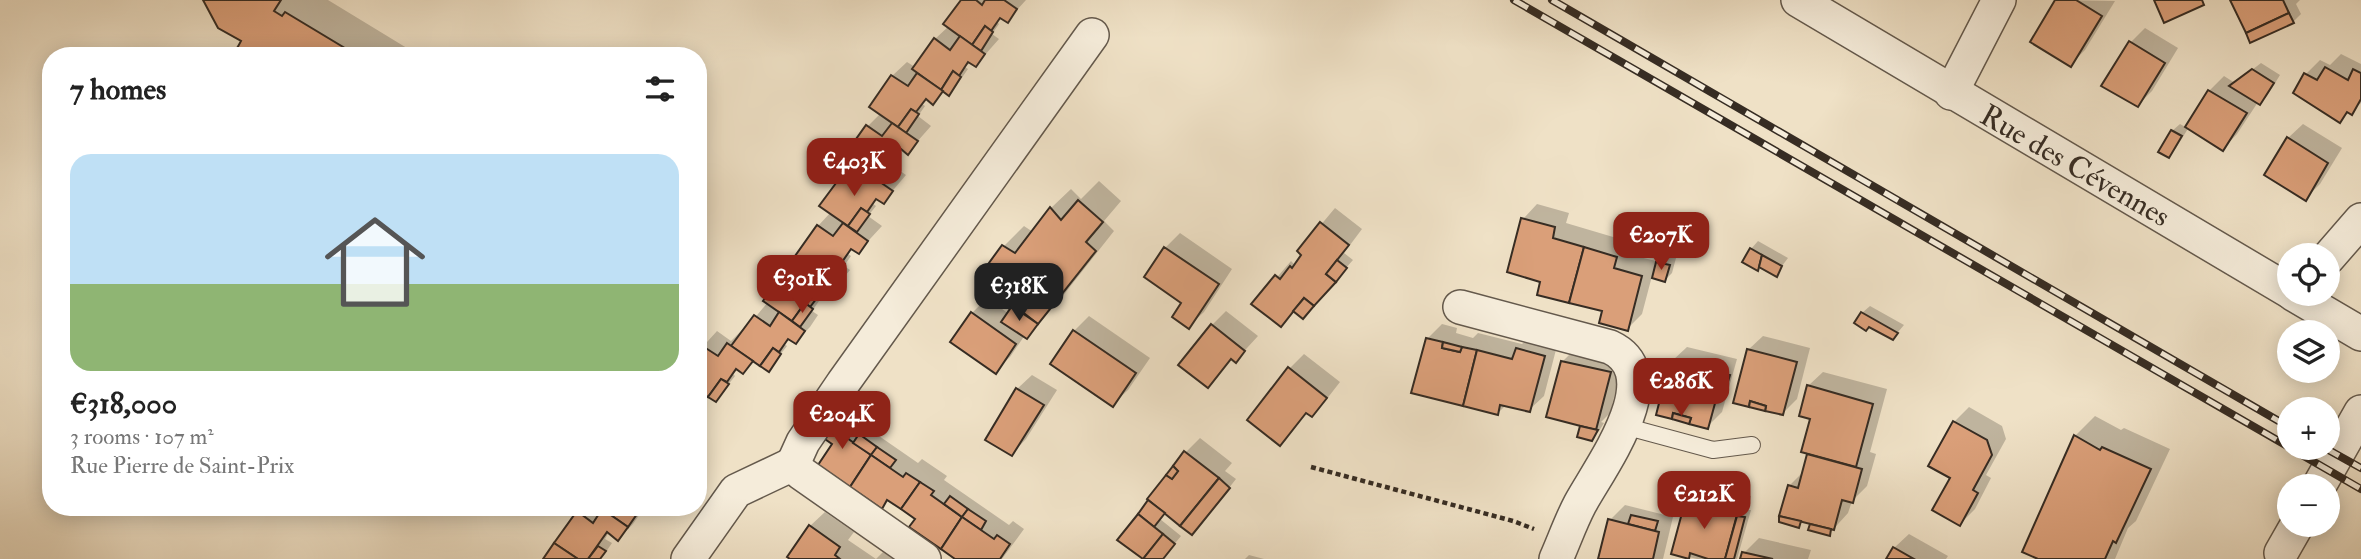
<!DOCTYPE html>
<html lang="en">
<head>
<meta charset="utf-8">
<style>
	body { margin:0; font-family:"IM FELL Double Pica",serif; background:#f6f6f6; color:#222; height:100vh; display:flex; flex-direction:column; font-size:26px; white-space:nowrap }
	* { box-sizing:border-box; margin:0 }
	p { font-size:23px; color:#767676 }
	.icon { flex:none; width:38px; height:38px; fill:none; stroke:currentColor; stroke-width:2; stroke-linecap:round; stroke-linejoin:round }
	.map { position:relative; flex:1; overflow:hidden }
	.side { position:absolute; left:42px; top:47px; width:665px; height:469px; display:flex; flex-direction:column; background:#fff; border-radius:28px; box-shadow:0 4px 18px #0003 }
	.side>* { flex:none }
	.tools { position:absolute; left:2277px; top:243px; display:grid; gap:14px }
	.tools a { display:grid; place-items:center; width:63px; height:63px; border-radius:50%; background:#fff; box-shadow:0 4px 18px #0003; font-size:35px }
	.price { position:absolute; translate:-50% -60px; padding:0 16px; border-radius:14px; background:#8f2418; color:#fff; font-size:23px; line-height:46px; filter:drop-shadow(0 2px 4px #0008) }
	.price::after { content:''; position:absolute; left:50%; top:42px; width:21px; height:16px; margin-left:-10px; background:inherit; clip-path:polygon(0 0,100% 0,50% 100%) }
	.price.selected { background:#222; color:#fff }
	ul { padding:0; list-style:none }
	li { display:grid; align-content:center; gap:14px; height:371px; padding:0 28px }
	li span { display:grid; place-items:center; height:217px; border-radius:21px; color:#555 }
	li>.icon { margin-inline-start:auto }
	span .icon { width:126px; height:126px; fill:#fffc; stroke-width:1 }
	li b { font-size:30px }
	h2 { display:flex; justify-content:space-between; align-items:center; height:84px; padding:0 28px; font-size:30px }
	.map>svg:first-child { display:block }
</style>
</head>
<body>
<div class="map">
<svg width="2361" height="559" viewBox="0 0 2361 559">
	<rect width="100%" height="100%" fill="#efe1c6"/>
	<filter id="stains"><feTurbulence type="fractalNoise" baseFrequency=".00286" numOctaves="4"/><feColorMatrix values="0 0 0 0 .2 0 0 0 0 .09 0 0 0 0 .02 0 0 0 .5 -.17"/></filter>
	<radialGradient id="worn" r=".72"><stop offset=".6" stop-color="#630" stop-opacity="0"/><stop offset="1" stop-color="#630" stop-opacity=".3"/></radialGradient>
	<g fill="#0003" fill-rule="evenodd">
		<path d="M205,0H328L420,56H227L243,40Z"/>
		<path d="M963,0H1026L1007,21L1002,17L997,22L999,24L992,34L999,39L976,65L971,62L965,67L968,69L956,86L949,93L945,91L933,102L928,99L922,104L925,106L918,116L931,126L908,152L903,149L898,154L900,156L893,166L906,175L883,202L878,198L873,204L876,206L868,216L882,226L858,252L853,248L848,254L851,256L844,266L850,270L827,297L822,293L816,299L819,301L812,311L818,315L810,327L795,342L790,338L784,344L787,346L768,370L755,361L743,372L738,369L733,374L735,376L716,400L698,352L717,331L731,341L743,329L744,331L768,302L786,270L799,257L818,226L831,212L843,176L856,163L846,156L868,126L881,113L892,76L907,62L915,67L935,39L949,26Z"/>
		<path d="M2057,0L2115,1L2085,50L2070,65Z"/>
		<path d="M2232,0H2300L2296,4L2301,14L2293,22Z"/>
		<path d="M2145,28L2178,48L2152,91L2138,105L2130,43Z"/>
		<path d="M2341,54L2361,64V103L2340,120L2306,74L2320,60L2330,65Z"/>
		<path d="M2261,63L2280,75L2267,96L2260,103L2258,102L2237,134L2223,149L2189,127L2176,148L2169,156L2172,131L2180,124L2187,128L2209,91L2224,76L2235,83Z"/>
		<path d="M2303,124L2342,148L2320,184L2306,198L2288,138Z"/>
		<path d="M1099,181L1121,201L1104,221L1114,231L1058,302L1034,329L1025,335L1010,357L995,371L953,341L972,313L987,298L1009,314L1016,305L1004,246L1024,226L1033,232L1051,208L1071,189L1081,199Z"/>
		<path d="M1537,204L1569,213L1566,223L1630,242L1627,254L1656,261L1654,266L1665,256L1676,258L1672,273L1665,280L1652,276L1642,314L1627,329L1604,310L1543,281L1523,219Z"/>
		<path d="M1335,208L1362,229L1344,253L1353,260L1321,296L1295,311L1281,325L1254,304L1291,261L1294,264L1304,255L1299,251Z"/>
		<path d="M1180,233L1232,269L1204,312L1189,326L1183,302L1146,276L1165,248Z"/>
		<path d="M1758,241L1788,258L1776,274L1760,266L1745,261L1751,249Z"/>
		<path d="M1870,306L1904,325L1893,338L1862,313Z"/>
		<path d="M1226,311L1258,336L1236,360L1233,358L1208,386L1212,325Z"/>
		<path d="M1089,316L1150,358L1128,390L1113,404L1052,363L1074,331Z"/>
		<path d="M1442,324L1457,328L1456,333L1473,338L1478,333L1522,344L1532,335L1558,342L1544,396L1529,410L1506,405L1497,414L1427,339Z"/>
		<path d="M1763,336L1810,348L1797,399L1782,414L1748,350Z"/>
		<path d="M1577,347L1624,358L1610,413L1601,422L1604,423L1599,431L1591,439L1579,435L1582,424L1563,361Z"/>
		<path d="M1687,347L1737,359L1722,412L1707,427L1672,361Z"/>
		<path d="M1304,354L1340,382L1326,400L1311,415L1308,412L1280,444L1249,420L1290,368Z"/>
		<path d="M1823,372L1887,389L1870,452L1876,454L1867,486L1852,501L1848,513L1829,534L1812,525L1814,523L1804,520L1799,526L1789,486L1804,471L1809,452L1812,417L1808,386Z"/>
		<path d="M1032,375L1057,390L1026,439L1012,454L1017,389Z"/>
		<path d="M854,394L864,402L853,418L918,463L922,459L947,476L944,480L1009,525L1013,521L1024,529L1002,559H958L917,519L889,499L882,506L835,444L821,435Z"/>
		<path d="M1969,407L2002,426L2006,439L1986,475L1991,478L1975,509L1960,524L1952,477L1954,422Z"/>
		<path d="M2095,416L2121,430L2124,428L2170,449L2136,521L2128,528L2115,559H2040L2025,551L2075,436Z"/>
		<path d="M698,418L704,422L698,431Z"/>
		<path d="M1200,438L1232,463L1225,471L1236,479L1199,526L1166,512L1160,519L1181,536L1162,559H1143L1119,540L1186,452Z"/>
		<path d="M1702,484L1751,496L1748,510H1751L1737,559H1697L1673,553L1687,499ZM1738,502L1741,503L1731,545L1728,544Z"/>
		<path d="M1625,505L1673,517L1663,559H1600L1610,520Z"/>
		<path d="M583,508H644L633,524L618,539L609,532L605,539L612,543L601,559H545Z"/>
		<path d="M825,512L854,532L848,540L876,559H788L810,526Z"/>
		<path d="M1909,534L1948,556L1946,559H1888L1894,548Z"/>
		<path d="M1759,538L1811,550L1808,559H1742L1744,553Z"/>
		<path d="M883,552L893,559H876Z"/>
		<path d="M1249,555L1264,559H1245Z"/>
	</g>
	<g fill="#da9f79" stroke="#362c23" stroke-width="2">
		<path d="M203,0H281L274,11L282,16L285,12L358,56H233L241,41L218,28Z"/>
		<path d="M961,0H976L982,5L985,0H1004L1017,9L1008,23L1000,18L991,31L985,26L972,45L943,24Z"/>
		<path d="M2055,0H2076L2102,16L2071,67L2030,42Z"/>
		<path d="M2154,0H2202L2204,5L2164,23Z"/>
		<path d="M2230,0H2283L2289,13L2246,33Z"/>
		<path d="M2289,13L2294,23L2250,43L2246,33Z"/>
		<path d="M985,26L993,32L981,51L972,45Z"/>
		<path d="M960,36L985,54L976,67L968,62L959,76L953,71L941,90L912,69L934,38L950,50Z"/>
		<path d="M2129,41L2165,63L2138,107L2101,86Z"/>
		<path d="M2325,67L2348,80L2353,69L2361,73V99L2352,115L2347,112L2340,123L2293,93L2304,73L2317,80Z"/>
		<path d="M2252,69L2274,83L2260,105L2229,86Z"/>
		<path d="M953,71L961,77L949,96L941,90Z"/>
		<path d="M917,73L943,91L933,105L926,99L916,112L911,109L898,127L869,107L891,75L908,86Z"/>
		<path d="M2208,90L2247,113L2223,151L2185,127Z"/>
		<path d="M911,109L919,114L906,133L898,127Z"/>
		<path d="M892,123L918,141L908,155L901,149L892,163L886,158L873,177L844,156L866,125L882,136Z"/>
		<path d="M2171,130L2182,136L2169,158L2158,152Z"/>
		<path d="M2287,137L2328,163L2306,201L2264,175Z"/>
		<path d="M886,158L894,164L881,182L873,177Z"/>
		<path d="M867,173L893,191L884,204L876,199L867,212L861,208L848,226L819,206L842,175L858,186Z"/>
		<path d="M1078,200L1103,222L1086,242L1096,251L1038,324L978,278L1002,245L1015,253L1050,207L1061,220Z"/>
		<path d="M861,208L870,214L857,232L848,226Z"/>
		<path d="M1521,218L1555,227L1553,238L1584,247L1569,303L1537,295L1540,282L1507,272Z"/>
		<path d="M1320,222L1349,245L1326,274L1336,282L1314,306L1304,298L1281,327L1251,304L1275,275L1280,279L1290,266L1292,268L1301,255L1297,251Z"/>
		<path d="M843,223L868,241L859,254L851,249L842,262L836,258L823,276L795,256L817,225L833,236Z"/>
		<path d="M1164,247L1219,284L1189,329L1172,317L1181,303L1144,277Z"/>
		<path d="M1584,247L1617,257L1614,268L1642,276L1628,331L1599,323L1602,311L1569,303Z"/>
		<path d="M1750,248L1762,255L1758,271L1742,262Z"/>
		<path d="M1762,255L1782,266L1777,277L1759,267Z"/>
		<path d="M836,258L845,264L832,282L823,276Z"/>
		<path d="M1337,260L1347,268L1336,282L1326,274Z"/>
		<path d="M1656,262L1670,265L1665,282L1652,278Z"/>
		<path d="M811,267L837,286L827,299L820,294L810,307L805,303L792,321L763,301L785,269L802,281Z"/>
		<path d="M1304,298L1314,306L1303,319L1293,311Z"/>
		<path d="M805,303L813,309L800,327L792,321Z"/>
		<path d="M1012,306L1038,324L1027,339L1001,322Z"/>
		<path d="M779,312L805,331L796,344L788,339L779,352L773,348L760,366L731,346L754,315L770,326Z"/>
		<path d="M971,312L1016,344L996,374L950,342Z"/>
		<path d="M1861,312L1898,333L1893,340L1869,327L1866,331L1854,323Z"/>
		<path d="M1211,324L1245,351L1236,363L1231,359L1208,388L1178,365Z"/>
		<path d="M1073,330L1136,373L1113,407L1050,364Z"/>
		<path d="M1426,338L1443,342L1442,348L1460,352L1462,347L1477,350L1463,406L1411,393Z"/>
		<path d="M1443,342L1462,347L1460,352L1442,348Z"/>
		<path d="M727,343L753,361L743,374L736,369L727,382L721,379L708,397L698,390V349L701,345L718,356Z"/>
		<path d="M773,348L781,354L769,372L760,366Z"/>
		<path d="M1516,348L1545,356L1530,412L1500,405L1498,415L1463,406L1477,350L1512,359Z"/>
		<path d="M1747,349L1797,362L1783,415L1765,411L1766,406L1750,401L1749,407L1733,403Z"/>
		<path d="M1670,360L1723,374L1708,429L1689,424L1691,418L1673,413L1672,419L1656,415Z"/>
		<path d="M1561,361L1611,372L1596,430L1546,417Z"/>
		<path d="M1288,367L1327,398L1312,417L1306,413L1280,446L1247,420Z"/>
		<path d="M1723,374L1730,375L1723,398L1717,396Z"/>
		<path d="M721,379L729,384L716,402L708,397Z"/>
		<path d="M1807,385L1873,404L1856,467L1801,452L1810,419L1799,416Z"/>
		<path d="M1016,388L1044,405L1012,456L985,440Z"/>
		<path d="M1750,401L1766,406L1765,411L1749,407Z"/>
		<path d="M838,408L851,417L840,433L871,455L850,487L818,465L832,444L819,435Z"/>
		<path d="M1673,413L1691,418L1689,424L1672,419Z"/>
		<path d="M1953,421L1987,440L1992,455L1973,490L1978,493L1960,526L1932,510L1950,478L1928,466Z"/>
		<path d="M1580,426L1598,430L1592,441L1577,437Z"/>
		<path d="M859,434L877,447L871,455L853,443Z"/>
		<path d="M2074,435L2100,450L2102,447L2151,469L2116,543L2113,541L2105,559H2038L2022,552Z"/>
		<path d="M877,447L896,460L890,468L871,455Z"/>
		<path d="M1184,451L1219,478L1180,526L1147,499L1166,475L1172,479L1178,471L1173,466Z"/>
		<path d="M1807,454L1862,469L1853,503L1842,500L1834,530L1779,516L1788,485L1798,488Z"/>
		<path d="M871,455L903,477L906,473L920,482L901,509L887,500L882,509L850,487Z"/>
		<path d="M1173,466L1178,471L1172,479L1166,475Z"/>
		<path d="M1219,478L1230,488L1192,535L1180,526Z"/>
		<path d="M920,482L934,491L931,495L962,517L941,549L909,527L915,519L901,509Z"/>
		<path d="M950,496L968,509L962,517L944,504Z"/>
		<path d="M1686,498L1738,511L1725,559H1708L1690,553L1689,559L1671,554Z"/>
		<path d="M1148,500L1165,513L1154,527L1138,514Z"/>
		<path d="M604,508H628L637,514L628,527L602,509Z"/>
		<path d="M602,509L628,527L618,541L607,532L588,559H578L554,543L577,511L593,523Z"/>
		<path d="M968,509L986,521L981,530L962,517Z"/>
		<path d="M1138,514L1163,534L1143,559L1117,540Z"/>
		<path d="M1631,515L1658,521L1655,531L1628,524Z"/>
		<path d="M1737,516L1745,517L1734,559H1725Z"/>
		<path d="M1779,516L1801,521L1799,528L1779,522Z"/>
		<path d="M962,517L994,539L997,535L1010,544L1000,559H955L941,549Z"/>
		<path d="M1608,519L1659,532L1653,559H1598Z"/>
		<path d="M1810,524L1831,529L1830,536L1808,530Z"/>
		<path d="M809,525L840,547L835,555L840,559H790L787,557Z"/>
		<path d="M1163,534L1175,544L1163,559H1143Z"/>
		<path d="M554,543L578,559H543Z"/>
		<path d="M598,546L606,551L600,559H588Z"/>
		<path d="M1893,547L1914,559H1886Z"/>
		<path d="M1742,552L1773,559H1740Z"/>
	</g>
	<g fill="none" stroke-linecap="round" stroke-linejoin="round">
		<g stroke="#64594c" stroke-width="18">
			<path id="lane" d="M1624,426L1713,450L1752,445"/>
		</g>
		<g stroke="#64594c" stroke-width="36">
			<g id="street">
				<path d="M1798,0L2289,291"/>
				<path d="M1951,93L1999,0"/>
				<path d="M2328,258L2361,220"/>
				<path d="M2293,294L2361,334"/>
				<path d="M1460,307L1610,347C1670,375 1600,467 1580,504C1571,521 1564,541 1556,559"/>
				<path d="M793,464L803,442L843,383L1092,35"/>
				<path d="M2319,486L2361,412"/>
				<path d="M2281,553L2297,525"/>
				<path d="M688,559L736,491L793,464L801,473L924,559"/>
			</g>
		</g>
		<path stroke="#362c23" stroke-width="4.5" stroke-dasharray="5 3.5" stroke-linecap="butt" d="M1311,467L1513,521L1534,529"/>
		<use href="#lane" stroke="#f5ecda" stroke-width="16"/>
		<use href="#street" stroke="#f5ecda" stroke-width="33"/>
		<g stroke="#362c23" stroke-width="8">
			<g id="rail">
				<path d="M1514,0L2289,447"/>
				<path d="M1552,0L2289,427"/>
				<path d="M2290,448L2361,489"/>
				<path d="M2325,448L2361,468"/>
			</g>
		</g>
		<use href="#rail" stroke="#f5ecda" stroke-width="5" stroke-dasharray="16" stroke-linecap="butt"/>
	</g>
	<g text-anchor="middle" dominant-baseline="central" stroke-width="5" stroke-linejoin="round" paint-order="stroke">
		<g font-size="30" fill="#362c23" stroke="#f5ecda">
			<text transform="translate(2075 166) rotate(30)">Rue des Cévennes</text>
		</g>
	</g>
	<rect width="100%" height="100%" filter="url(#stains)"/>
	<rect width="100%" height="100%" fill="url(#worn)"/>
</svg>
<div class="tools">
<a><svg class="icon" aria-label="locate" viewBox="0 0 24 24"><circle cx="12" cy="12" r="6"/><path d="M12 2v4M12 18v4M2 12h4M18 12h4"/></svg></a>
<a><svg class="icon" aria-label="layers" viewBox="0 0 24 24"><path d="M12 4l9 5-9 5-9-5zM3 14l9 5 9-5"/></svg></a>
<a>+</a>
<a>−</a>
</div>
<b class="price" style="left:854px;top:198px">€403K</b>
<b class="price" style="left:1661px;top:272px">€207K</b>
<b class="price" style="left:802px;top:315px">€301K</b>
<b class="price selected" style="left:1019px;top:323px">€318K</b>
<b class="price" style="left:1681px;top:418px">€286K</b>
<b class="price" style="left:842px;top:451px">€204K</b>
<b class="price" style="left:1704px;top:531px">€212K</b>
<section class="side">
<h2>7 homes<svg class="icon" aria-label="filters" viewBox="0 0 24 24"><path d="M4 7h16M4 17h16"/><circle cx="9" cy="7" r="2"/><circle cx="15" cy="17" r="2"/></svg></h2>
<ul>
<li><span style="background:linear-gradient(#bfe0f5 60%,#8fb573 0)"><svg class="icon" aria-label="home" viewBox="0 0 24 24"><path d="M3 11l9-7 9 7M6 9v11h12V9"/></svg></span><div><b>€318,000</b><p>3 rooms · 107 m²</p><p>Rue Pierre de Saint-Prix</p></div></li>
</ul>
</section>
</div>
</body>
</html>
